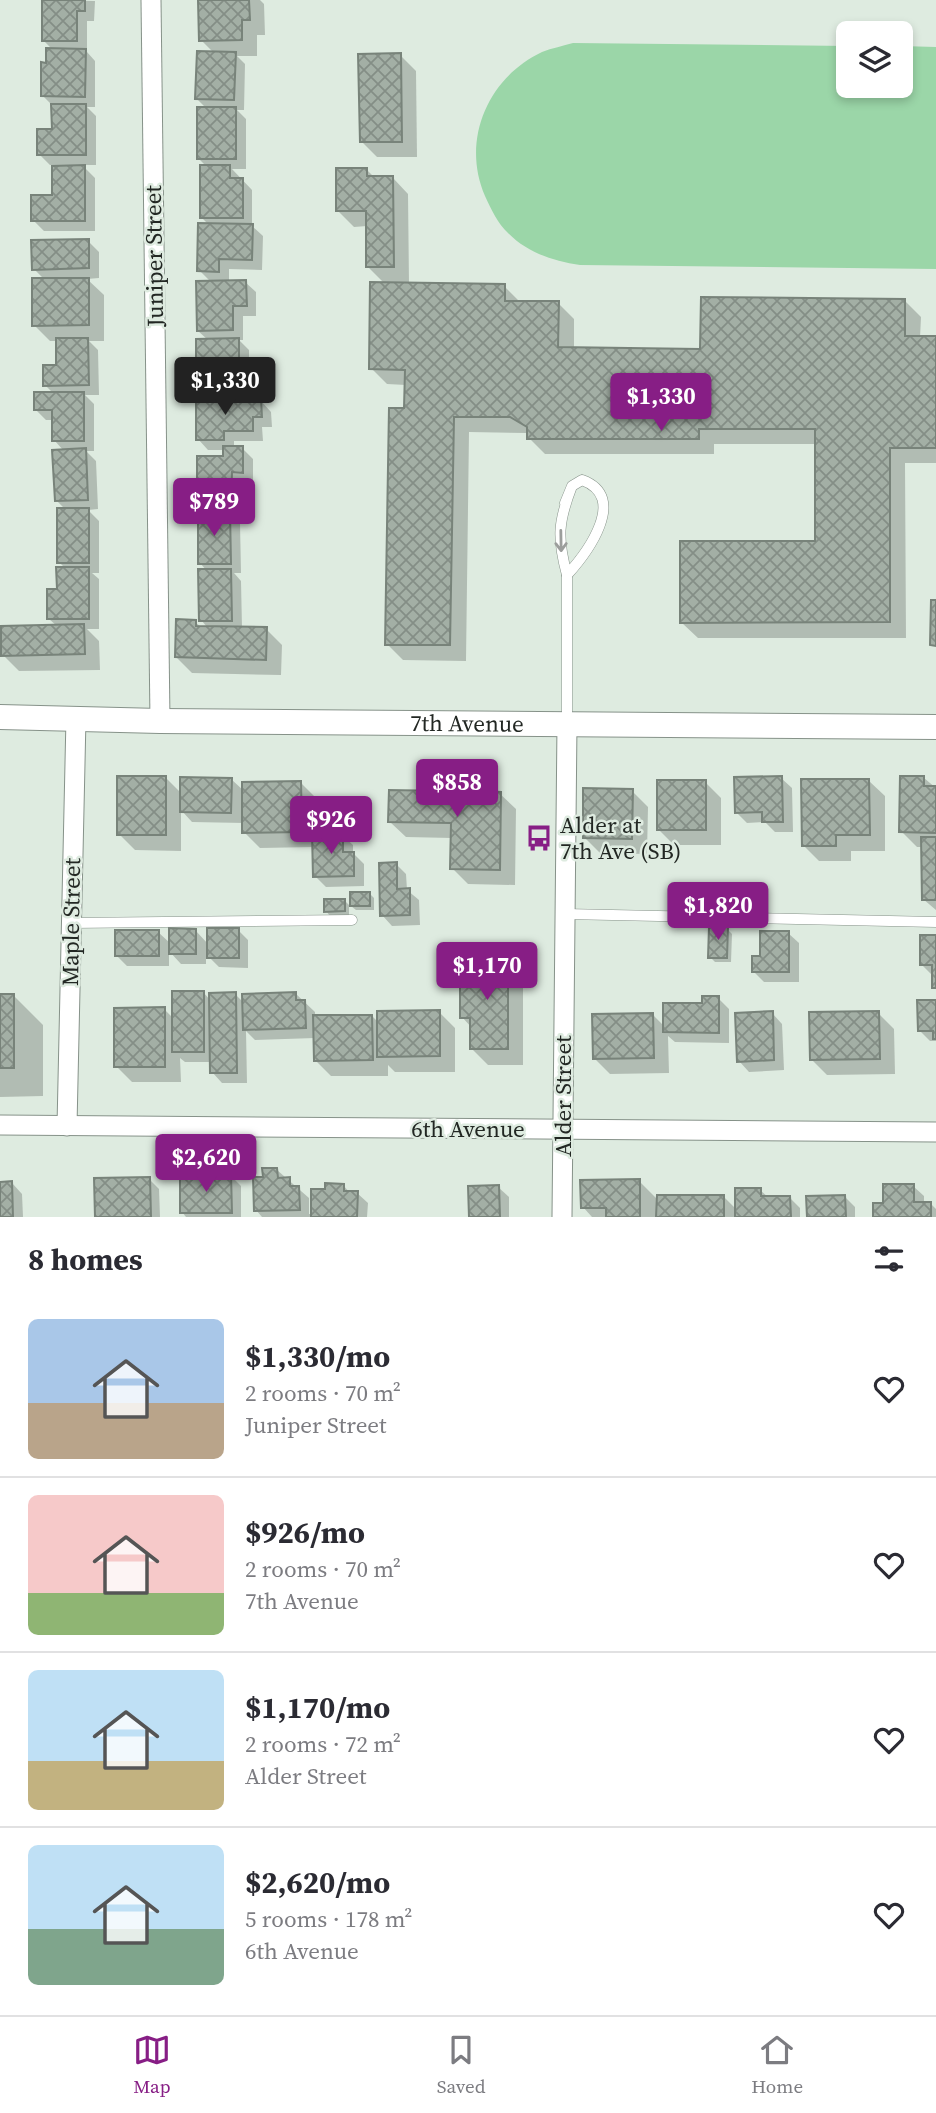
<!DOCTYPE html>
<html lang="en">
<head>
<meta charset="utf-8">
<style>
	body { margin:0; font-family:"Source Serif 4",serif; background:#f7f7f7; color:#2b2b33; height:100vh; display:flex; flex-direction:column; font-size:26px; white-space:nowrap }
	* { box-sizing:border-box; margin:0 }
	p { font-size:23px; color:#7c7c81 }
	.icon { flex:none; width:38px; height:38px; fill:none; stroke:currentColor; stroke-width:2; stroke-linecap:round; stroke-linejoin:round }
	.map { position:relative; height:1217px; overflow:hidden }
	.sheet { display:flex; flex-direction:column; background:#fff; flex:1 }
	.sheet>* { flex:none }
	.fabs { position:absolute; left:836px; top:21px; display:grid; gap:14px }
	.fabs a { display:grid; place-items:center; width:77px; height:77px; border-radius:10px; background:#fff; box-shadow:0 4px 10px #0003; font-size:35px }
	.price { position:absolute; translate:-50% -60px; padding:0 16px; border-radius:7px; background:#871e85; color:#fff; font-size:23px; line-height:46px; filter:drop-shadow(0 2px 4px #0008) }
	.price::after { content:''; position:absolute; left:50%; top:42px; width:21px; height:16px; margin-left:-10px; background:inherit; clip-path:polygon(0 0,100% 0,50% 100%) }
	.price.on { background:#222; color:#fff }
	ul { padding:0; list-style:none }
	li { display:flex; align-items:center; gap:21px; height:175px; padding:0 28px }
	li+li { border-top:2px solid #e1e1e2 }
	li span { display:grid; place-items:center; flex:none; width:196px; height:140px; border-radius:10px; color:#555 }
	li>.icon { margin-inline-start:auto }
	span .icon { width:84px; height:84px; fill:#fffc; stroke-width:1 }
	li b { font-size:30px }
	h2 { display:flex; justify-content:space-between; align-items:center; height:84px; padding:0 28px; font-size:30px }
	.tab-bar { display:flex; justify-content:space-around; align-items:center; height:98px; border-top:2px solid #e1e1e2; background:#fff; font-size:19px; color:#7c7c81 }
	.tab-bar a { display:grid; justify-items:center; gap:4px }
	.tab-bar .on { color:#871e85 }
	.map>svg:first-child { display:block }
</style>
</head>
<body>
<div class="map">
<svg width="936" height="1217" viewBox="0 0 936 1217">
	<defs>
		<pattern id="building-cross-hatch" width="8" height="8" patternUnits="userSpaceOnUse" patternTransform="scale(1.75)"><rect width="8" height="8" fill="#a3afa5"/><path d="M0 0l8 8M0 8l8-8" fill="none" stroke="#848e86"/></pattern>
	</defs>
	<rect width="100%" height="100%" fill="#deebe0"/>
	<path fill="#9bd6a8" d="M573,43L849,46V86H901V46L936,47V269L580,265C553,261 528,253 508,233C498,224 491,209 485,196C461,141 487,78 542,52C552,48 563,46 573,43Z"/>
	<g fill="#0003">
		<path d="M44,0L95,1L94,21H87V52L95,61V107H87L96,116V165H82L95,178V231H44L33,220L54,197V165H50L39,154L53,131V106L43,96L53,50L43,40Z"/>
		<path d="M200,0H260L264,4L265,35H257V56H237L245,64L244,110H237L246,119V169H232L252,190V226L263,236L262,270L229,269V282H245L256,292V316H243V340H239L249,350V368H244L245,401H261L271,412L272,427H262L263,441H234V448H242L253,459V483L242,482L241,516H233L240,523L241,573H234L241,581L242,628L266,629L282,645L281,675L192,673L176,657L195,622L201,627L208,628L201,620L207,571L200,563L206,513L199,505L225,457V450H208L198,439L206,402L198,393L208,340L198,331L211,282L199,270L209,225L201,217L207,167L199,159L207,109L197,99L214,53L201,40Z"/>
		<path d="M400,55L416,71L417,157H377L361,141Z"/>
		<path d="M366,169L375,178H393L408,194L409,284L504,286L521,303H558L574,319V349L702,351L905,301L921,317L920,338H936V463H905L906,638H698L682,623L817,543L816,444H714V454H545L529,438L527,433L469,432L466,661L403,660L387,644L406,385L387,384L371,368L385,284L368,267L367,226L354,227L338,211Z"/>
		<path d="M88,241L99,252V278L87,279L104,295V341H89L98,350L99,395H85L94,404V451H86L96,461L98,509L88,510L99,521V573H92L99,579V629H87L99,641L100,670L19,671L3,655L57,626L49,619L66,569L59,562L66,510L56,500L64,451L54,440V420H46L36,410L54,394L45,385L58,367L57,341H50L34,325L45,280L34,269Z"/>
		<path d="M165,777L182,794L231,779L244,791L300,782L316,798L317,835H342L353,845V853L364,864V886L326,887L315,876L314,847L260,848L244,832V823L192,822L181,810V851L135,850L119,834Z"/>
		<path d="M482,777L516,809L515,885L468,884L452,868V838L406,837L390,822Z"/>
		<path d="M781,778L792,788L793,832H775L765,822L747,823L736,812Z"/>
		<path d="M924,778L936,788V910L923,899V847H917L901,831Z"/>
		<path d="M869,781L885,796V851H851V861H819L803,845Z"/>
		<path d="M705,782L721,798V845H674L658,829Z"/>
		<path d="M632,791L648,807L647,854L600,853L584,837Z"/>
		<path d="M396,864L406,874L407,890L419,900L420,925L392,926L382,915Z"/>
		<path d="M369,893L374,898V910H356L351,906Z"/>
		<path d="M344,900L349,905V915L330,916L326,911Z"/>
		<path d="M727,929L732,934L731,962H715L710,957Z"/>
		<path d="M238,930L248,940V968L219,967L206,954V964H181L169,951V966H127L116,955L158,932L171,944L196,931L208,944Z"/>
		<path d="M788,933L799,943V982H764L754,972L762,958Z"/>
		<path d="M936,936V990L934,977L922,965Z"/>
		<path d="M507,957L523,973V1065H488L472,1049V1028L462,1017L471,989Z"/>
		<path d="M204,993L210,1000L235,994L244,1003L295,993L315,1012V1017L372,1016L379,1023L439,1012L455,1028V1072H395L388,1065V1076H331L315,1060V1038L255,1040L246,1031L247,1083H222L212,1072L211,1062H185L180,1058L181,1082H132L116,1066L164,1009L174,1019Z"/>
		<path d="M0,995H13L43,1025V1096L0,1097Z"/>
		<path d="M718,998L729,1009V1043L675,1042L668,1036L669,1073L610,1074L594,1058L652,1014L665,1027Z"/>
		<path d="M936,1002V1041H930L919,1030Z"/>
		<path d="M772,1013L782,1024L784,1070L749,1072L739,1061Z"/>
		<path d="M878,1013L894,1029L895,1074L827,1075L811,1059Z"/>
		<path d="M277,1170L309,1198V1214H312L327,1191L343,1185L350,1193H357L368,1203L367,1217H262L256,1210L265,1179Z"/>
		<path d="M231,1176L241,1186V1217H186L182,1212Z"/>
		<path d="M149,1179L159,1189L160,1217H97Z"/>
		<path d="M639,1181L658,1200L724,1197L737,1210L760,1190L769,1198H790L800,1208V1217H592L583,1207Z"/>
		<path d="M0,1183H12L22,1194L23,1217H0Z"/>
		<path d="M913,1186L924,1196V1203H930L936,1209V1217H875L885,1204Z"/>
		<path d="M498,1187L509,1197V1217H471Z"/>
		<path d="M844,1196L855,1207V1217H809Z"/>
	</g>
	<g fill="url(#building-cross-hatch)" stroke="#78837a" stroke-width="2">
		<path d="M42,0H85V11H77V41H42Z"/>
		<path d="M198,0H249L250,20H242V40L199,41Z"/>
		<path d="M46,48L86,49L85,97L41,96V62L46,63Z"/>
		<path d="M197,51L236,52L234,100L195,99Z"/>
		<path d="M401,53L402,142H360L358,54Z"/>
		<path d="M51,104H86V155H37V129H52Z"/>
		<rect x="197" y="107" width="39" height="52"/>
		<path d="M85,165V221H31V195H52V166Z"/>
		<path d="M200,165H230V178H243V218H200Z"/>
		<path d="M336,168H367V176H393L394,267H366V211H336Z"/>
		<path d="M198,223L253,224L252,260L219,259V272L197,271Z"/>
		<path d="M89,239V268L32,270L31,240Z"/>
		<path d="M32,278H89V325L32,326Z"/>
		<path d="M246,280L247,306H233V330L197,331L196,281Z"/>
		<path d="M370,282L505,284V301H559L558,347L700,349L701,297L905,299V336H936V448H890V622L680,623V541H815V429H699V439H527V427L510,417H454L450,645H385L389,408H404L405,370L369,369Z"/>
		<path d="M56,338H88L89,385L43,386V365H56Z"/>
		<path d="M239,338V358H234L235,394H196V339Z"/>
		<path d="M34,392H84V441H52V410H34Z"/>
		<path d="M261,399L262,417H253V431H224V440H196V400Z"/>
		<path d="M223,446H243V473L232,472L231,507L197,506V456H223Z"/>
		<path d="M86,448L88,500L55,501L52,450Z"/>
		<rect x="57" y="508" width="32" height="55"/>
		<path d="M198,511H230L231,564H198Z"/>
		<path d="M56,567H89V619H47V589H57Z"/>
		<path d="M198,569H231L232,621H199Z"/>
		<path d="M931,600H936V646L930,645Z"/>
		<path d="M176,619L196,620V626L267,627L266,660L175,657Z"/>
		<path d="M84,624L85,654L1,656V626Z"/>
		<path d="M447,775L482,776V791L501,792L500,870L450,869L451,823L388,822L389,790L446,791Z"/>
		<rect x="117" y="776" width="49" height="59"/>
		<path d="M782,776L783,822H762V812L735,813L734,777Z"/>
		<path d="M900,776H924V786H936V833L899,832Z"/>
		<path d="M180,777L232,778L231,813L180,812Z"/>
		<path d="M801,779H869L870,835H836V846H802Z"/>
		<rect x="657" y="780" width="49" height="50"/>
		<path d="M301,781L302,832L242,833V782Z"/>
		<path d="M583,788L633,789L632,839L583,838Z"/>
		<path d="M312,833H343V852H354V876L313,877Z"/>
		<path d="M921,837H936V900H922Z"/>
		<path d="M397,862V889L410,888V915L380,916L379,863Z"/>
		<rect x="350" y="892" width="20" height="14"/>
		<path d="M324,899H345V911L324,912Z"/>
		<path d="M709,927H728L727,958H708Z"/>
		<path d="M169,928L196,929V954H169Z"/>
		<rect x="207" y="928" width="32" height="30"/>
		<rect x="115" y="930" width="44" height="26"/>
		<path d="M760,931H789V972H752V956H760Z"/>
		<path d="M920,935H936V988H932V965H920Z"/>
		<path d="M470,956H508V1049H470V1018H460V987H470Z"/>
		<rect x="172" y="991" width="32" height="61"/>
		<path d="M236,992L237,1073H210L209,993Z"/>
		<path d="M296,992V1000H305L306,1028L243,1030L242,994Z"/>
		<rect x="0" y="994" width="14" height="74"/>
		<path d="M702,996H719V1033L663,1032V1003H702Z"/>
		<path d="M917,1000H936V1039H933V1031H918Z"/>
		<path d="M165,1007V1067H114V1008Z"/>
		<path d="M440,1010V1056L377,1057V1011Z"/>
		<path d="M773,1011L774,1060L737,1062L735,1013Z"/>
		<path d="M879,1011L880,1059L810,1060L809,1012Z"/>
		<path d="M653,1013L654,1058L593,1059L592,1014Z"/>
		<path d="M313,1015H372L373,1060L314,1061Z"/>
		<path d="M262,1168H277L278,1178L290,1177V1186H299L300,1210L254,1211L253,1177H263Z"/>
		<path d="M180,1174H231L232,1213H180Z"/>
		<path d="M150,1177L151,1217H95L94,1178Z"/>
		<path d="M640,1179V1217H606V1208H581L580,1180Z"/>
		<path d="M12,1181L13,1217H0V1182Z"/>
		<path d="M325,1183L344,1184V1191H358L357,1217H311V1189H325Z"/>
		<path d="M883,1184H914V1202H931V1217H873V1203H883Z"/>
		<path d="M499,1185L500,1217H469L468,1186Z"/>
		<path d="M735,1188H761V1196H790L791,1217H735Z"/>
		<path d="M657,1195H724V1217H656Z"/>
		<path d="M845,1195L846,1217H807L806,1196Z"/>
	</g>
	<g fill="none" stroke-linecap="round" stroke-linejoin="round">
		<g stroke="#869289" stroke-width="11">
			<g id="service">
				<path d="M565,503L572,486L582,480C629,497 587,553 567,575C557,538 558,522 572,486L582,480"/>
				<path d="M567,723V575"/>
				<path d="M565,914L936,922"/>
				<path d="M71,923L352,920"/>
			</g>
		</g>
		<g stroke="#869289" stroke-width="21">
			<g id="minor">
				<path d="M151,0L160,721"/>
				<path d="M0,1125L936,1132"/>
				<path d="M67,1126L76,718"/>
				<path d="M562,1217L567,724"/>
			</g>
		</g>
		<g stroke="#869289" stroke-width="26">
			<g id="tertiary">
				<path id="s1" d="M0,717L160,721L936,727"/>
			</g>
		</g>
		<use href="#service" stroke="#fff" stroke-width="10"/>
		<use href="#minor" stroke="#fff" stroke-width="19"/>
		<use href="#tertiary" stroke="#fff" stroke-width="24"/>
	</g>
	<defs><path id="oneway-shaft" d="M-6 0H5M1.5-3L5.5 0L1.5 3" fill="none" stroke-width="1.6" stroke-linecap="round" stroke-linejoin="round" transform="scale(1.75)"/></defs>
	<use stroke="#9c9e9c" href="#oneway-shaft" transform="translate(561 541) rotate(89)"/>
	<defs>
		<g id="bus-bare" transform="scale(2.1)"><path d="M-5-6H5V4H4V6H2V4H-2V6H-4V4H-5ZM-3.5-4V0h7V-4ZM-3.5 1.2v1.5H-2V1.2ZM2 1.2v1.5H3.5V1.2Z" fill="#871e85" stroke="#deebe0" stroke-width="2.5" paint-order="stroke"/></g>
	</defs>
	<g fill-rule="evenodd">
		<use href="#bus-bare" x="539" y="838"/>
	</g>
	<g text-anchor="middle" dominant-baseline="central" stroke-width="5" stroke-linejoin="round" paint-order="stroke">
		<g font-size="23" fill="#222723" stroke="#deebe0">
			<text transform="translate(154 256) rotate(-91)">Juniper Street</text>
			<text stroke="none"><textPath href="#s1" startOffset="467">7th Avenue</textPath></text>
			<text transform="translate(71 922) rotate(-89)">Maple Street</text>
			<text transform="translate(563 1096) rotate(-90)">Alder Street</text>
			<text x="468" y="1129">6th Avenue</text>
		</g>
		<g font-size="23" fill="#222723" stroke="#deebe0" text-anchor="start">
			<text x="560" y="825">Alder at<tspan x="560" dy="26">7th Ave (SB)</tspan></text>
		</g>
	</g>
</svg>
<div class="fabs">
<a><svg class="icon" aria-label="layers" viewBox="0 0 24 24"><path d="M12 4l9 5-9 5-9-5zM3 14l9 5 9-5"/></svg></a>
</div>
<b class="price on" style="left:225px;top:417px">$1,330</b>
<b class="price" style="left:661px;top:433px">$1,330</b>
<b class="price" style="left:214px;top:538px">$789</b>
<b class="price" style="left:457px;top:819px">$858</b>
<b class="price" style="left:331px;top:856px">$926</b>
<b class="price" style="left:718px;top:942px">$1,820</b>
<b class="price" style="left:487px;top:1002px">$1,170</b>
<b class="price" style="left:206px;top:1194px">$2,620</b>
</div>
<section class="sheet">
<h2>8 homes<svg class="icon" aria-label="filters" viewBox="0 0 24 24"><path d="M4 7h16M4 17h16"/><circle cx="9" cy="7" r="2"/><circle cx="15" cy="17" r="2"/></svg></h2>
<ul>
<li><span style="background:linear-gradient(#a9c7e8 60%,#b9a48a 0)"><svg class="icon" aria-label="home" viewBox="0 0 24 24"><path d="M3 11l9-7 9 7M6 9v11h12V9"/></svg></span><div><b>$1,330/mo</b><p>2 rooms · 70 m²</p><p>Juniper Street</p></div><svg class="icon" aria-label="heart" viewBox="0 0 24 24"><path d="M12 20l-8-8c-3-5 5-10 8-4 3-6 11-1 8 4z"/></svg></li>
<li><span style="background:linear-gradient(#f6c9c9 70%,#8fb573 0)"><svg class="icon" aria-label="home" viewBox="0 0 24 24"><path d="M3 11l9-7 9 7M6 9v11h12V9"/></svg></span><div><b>$926/mo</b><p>2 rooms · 70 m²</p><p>7th Avenue</p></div><svg class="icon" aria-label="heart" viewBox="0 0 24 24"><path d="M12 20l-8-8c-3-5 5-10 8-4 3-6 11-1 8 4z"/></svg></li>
<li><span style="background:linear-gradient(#bfe0f5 65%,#c2b280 0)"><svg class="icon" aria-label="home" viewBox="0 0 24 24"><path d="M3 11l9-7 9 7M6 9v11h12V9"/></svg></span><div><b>$1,170/mo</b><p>2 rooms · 72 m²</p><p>Alder Street</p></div><svg class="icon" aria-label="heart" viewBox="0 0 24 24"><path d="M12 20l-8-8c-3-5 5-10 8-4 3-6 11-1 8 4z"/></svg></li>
<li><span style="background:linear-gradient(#bfe0f5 60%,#7fa58c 0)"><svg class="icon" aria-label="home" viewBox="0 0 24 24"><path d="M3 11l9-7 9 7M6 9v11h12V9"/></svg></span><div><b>$2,620/mo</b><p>5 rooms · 178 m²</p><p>6th Avenue</p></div><svg class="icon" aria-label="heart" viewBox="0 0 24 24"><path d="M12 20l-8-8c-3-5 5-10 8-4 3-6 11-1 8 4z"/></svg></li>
</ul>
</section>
<nav class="tab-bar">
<a class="on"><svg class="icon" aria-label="map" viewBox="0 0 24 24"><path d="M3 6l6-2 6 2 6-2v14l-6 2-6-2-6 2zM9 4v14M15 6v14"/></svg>Map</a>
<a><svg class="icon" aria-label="saved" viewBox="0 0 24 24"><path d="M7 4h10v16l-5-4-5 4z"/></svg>Saved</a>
<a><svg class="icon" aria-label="home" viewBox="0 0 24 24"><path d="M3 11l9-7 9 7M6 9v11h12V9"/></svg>Home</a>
</nav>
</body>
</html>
